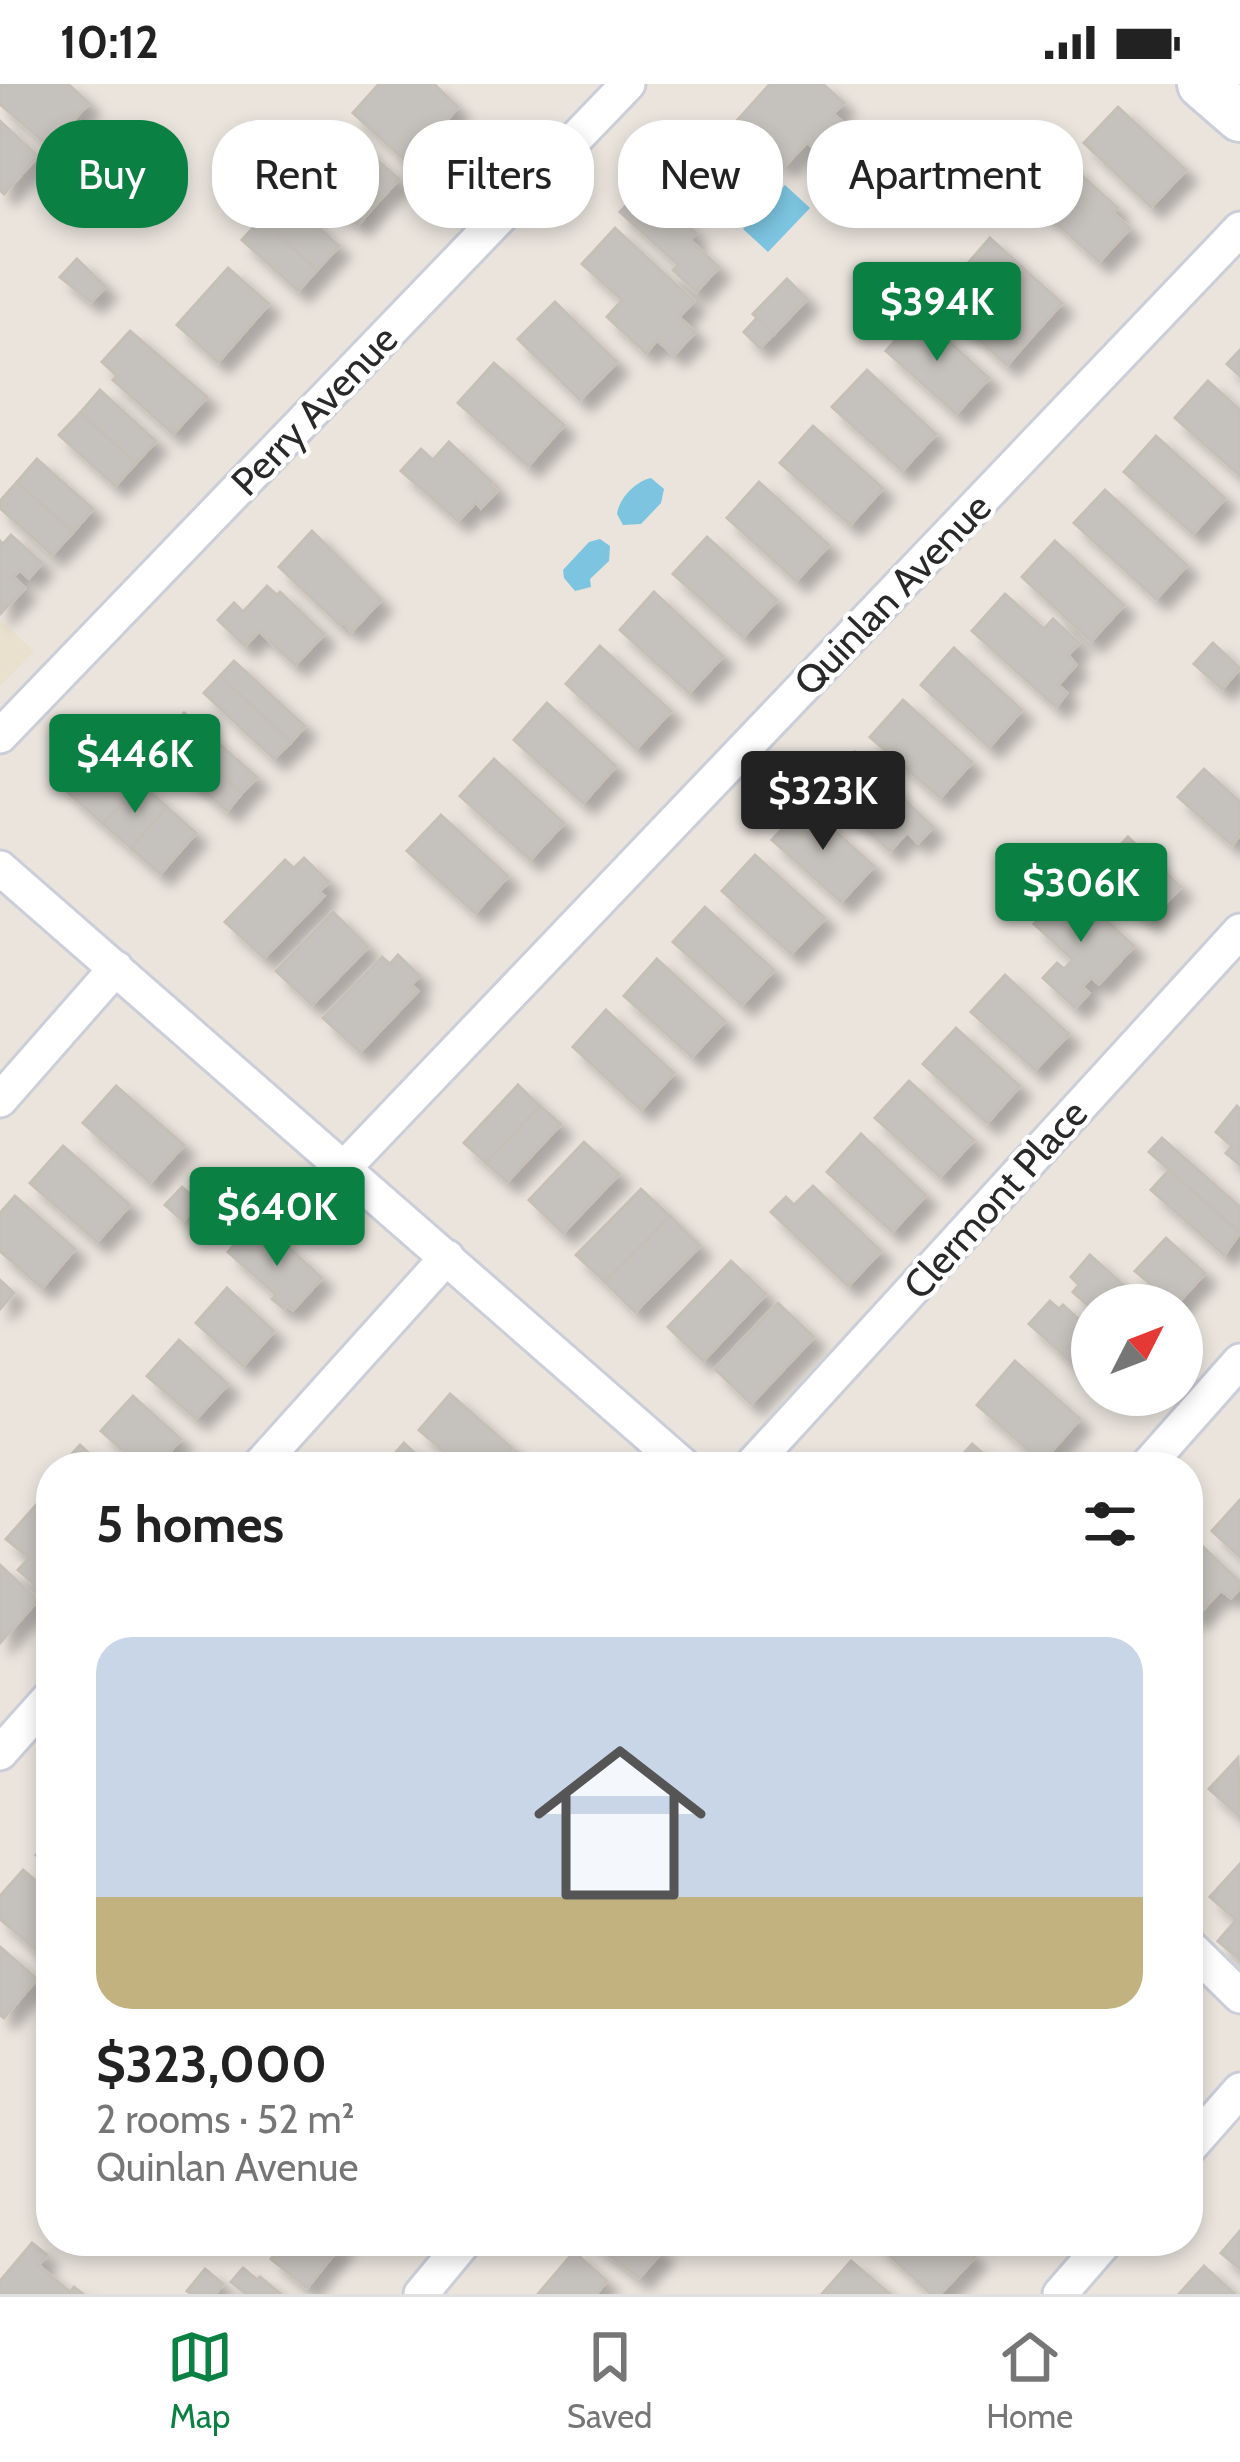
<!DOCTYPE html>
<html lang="en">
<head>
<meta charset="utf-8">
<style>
	body { margin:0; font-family:Cabin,sans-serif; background:#f2f2f2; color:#222; height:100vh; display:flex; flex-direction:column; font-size:45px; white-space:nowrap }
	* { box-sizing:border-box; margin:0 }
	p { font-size:39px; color:#767676 }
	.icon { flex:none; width:66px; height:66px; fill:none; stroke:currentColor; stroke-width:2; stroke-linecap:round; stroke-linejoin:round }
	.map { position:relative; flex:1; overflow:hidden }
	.side { position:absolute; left:36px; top:1368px; width:1167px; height:804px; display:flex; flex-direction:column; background:#fff; border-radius:48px; box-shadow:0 6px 18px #0003 }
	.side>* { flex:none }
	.guide { position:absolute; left:36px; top:36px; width:1170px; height:108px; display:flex; gap:24px }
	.needle { width:78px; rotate:48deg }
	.controls { position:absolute; left:1071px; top:1200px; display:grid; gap:24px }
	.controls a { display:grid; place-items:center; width:132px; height:132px; border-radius:50%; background:#fff; box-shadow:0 6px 18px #0003; font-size:60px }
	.price { position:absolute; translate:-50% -102px; padding:0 27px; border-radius:12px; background:#0b8043; color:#fff; font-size:39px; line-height:78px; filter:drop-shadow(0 3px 6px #0008) }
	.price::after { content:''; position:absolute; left:50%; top:72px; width:36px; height:27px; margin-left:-18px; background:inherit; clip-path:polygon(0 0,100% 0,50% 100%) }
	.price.active { background:#222; color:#fff }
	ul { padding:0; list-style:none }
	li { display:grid; align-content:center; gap:24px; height:636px; padding:0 60px }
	li span { display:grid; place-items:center; height:372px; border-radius:36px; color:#555 }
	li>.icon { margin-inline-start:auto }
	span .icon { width:216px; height:216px; fill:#fffc; stroke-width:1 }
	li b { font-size:51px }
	h2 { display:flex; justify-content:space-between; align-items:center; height:144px; padding:0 60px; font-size:51px }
	.pill { padding:0 42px; border-radius:48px; background:#fff; box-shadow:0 6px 18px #0003; font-size:42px; line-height:108px }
	.pill.active { background:#0b8043; color:#fff }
	.status { display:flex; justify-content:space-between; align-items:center; height:84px; padding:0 60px; background:#fff; direction:ltr }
	.status svg { height:33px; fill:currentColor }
	.menu { display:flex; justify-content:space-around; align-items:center; height:168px; border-top:3px solid #e0e0e0; background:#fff; font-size:33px; color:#767676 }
	.menu a { display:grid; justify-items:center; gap:6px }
	.menu .active { color:#0b8043 }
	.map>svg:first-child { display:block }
</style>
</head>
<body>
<div class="status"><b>10:12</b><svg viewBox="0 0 49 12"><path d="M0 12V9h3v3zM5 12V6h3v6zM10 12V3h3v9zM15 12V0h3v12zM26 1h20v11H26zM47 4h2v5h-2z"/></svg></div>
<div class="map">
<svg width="1240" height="2210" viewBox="0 0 1240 2210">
	<defs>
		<filter id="shadow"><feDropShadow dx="11" dy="11" stdDeviation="6" flood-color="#0004"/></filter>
	</defs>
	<rect width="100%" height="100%" fill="#eae4dd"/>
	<path fill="#e9e1ce" d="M0,536L34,567L0,602Z"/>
	<g fill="#7cc4e0">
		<path d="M785,101L810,124L768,168L743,145Z"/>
		<path d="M651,394L664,405L661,419L641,440L623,441L617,430C619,414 636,397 651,394Z"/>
		<path d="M600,455L610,462L609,477L590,495L591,503L575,507L564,494L563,486L589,458Z"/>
	</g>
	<g fill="#c5c1bc" stroke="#c5c0b7" stroke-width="3" filter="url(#shadow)">
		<path d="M0,0H68L89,19L49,63L0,20Z"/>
		<path d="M379,0H434L458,23L409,80L353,29Z"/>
		<path d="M770,0H823L844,19L833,30L858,51L826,86L817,78L823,72L807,58L784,83L735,39Z"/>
		<path d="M1118,23L1186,86L1151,123L1084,59Z"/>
		<path d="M0,37L38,72L4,110L0,106Z"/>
		<path d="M344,47L399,95L378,118L324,70Z"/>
		<path d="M324,70L378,118L358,141L304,93Z"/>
		<path d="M1070,81L1118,124L1113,129L1130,144L1099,178L1035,120Z"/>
		<path d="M265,94L339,162L317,186L261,135L266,130L247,113Z"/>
		<path d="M645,102L696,149L690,156L719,183L696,208L673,186L678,181L620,128Z"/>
		<path d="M261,135L317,186L298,207L242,156Z"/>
		<path d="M615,144L694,217L679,233L695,248L674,271L657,256L646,269L607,233L622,216L582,180Z"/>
		<path d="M990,154L1062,219L1034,250L963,185Z"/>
		<path d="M77,175L106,203L91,218L60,193Z"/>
		<path d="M228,184L269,220L218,278L177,241Z"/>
		<path d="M963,185L1034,250L1007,281L935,216Z"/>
		<path d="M787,195L807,215L774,250L753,230Z"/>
		<path d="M555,218L617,278L580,316L518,255Z"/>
		<path d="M919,230L989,294L956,330L886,267Z"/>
		<path d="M757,234L774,250L760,264L744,248Z"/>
		<path d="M130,247L207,313L173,350L113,296L117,292L102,278Z"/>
		<path d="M1240,266V292L1227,280Z"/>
		<path d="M494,279L564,341L528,382L458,319Z"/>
		<path d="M867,286L936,350L902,387L832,323Z"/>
		<path d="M1208,297L1240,326V392L1175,334Z"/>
		<path d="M100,306L156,357L136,379L80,329Z"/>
		<path d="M80,329L136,379L115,402L59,351Z"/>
		<path d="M813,342L883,404L850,441L780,379Z"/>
		<path d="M1156,352L1225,414L1193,450L1124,388Z"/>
		<path d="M449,358L492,398L490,401L497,407L481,424L476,418L458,437L401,387L421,365L433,376Z"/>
		<path d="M37,375L93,425L73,448L17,398Z"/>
		<path d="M17,398L73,448L52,471L0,424V417Z"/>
		<path d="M759,398L829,461L796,497L727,434Z"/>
		<path d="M1105,406L1187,481L1156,515L1074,439Z"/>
		<path d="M312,447L381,516L352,547L343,538L340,541L279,483Z"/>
		<path d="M11,451L42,479L29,494L20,486L13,493L25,504L0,530V457L3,460Z"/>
		<path d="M707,453L777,516L743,553L673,490Z"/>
		<path d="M1055,457L1124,521L1091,557L1022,493Z"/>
		<path d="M267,502L277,511L280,508L324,550L295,581L259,547L245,562L218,536L234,519L243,528Z"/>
		<path d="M654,508L723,572L689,609L620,546Z"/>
		<path d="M1005,510L1044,545L1053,535L1079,559L1068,571L1076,581L1058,601L1067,609L1056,623L972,547Z"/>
		<path d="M1213,559L1240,584L1222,605L1194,580Z"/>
		<path d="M600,562L671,627L636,665L566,600Z"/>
		<path d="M954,564L1022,626L989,663L921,601Z"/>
		<path d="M234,577L305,642L291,658L220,592Z"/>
		<path d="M220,592L291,658L274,675L204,609Z"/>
		<path d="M903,616L972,678L940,714L870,653Z"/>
		<path d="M547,619L616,682L583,719L514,656Z"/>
		<path d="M184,629L257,693L242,709L169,646Z"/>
		<path d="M169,646L242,709L227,727L154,663Z"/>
		<path d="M93,657L113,675L76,716L57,698Z"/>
		<path d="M855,668L933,743L918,759L907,748L890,767L822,704Z"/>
		<path d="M113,675L140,699L103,740L76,716Z"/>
		<path d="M494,675L564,739L530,776L460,712Z"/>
		<path d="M1204,685L1240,718V751L1232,761L1178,713Z"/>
		<path d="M140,699L167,723L131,764L103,740Z"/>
		<path d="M805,720L874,782L841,818L772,756Z"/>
		<path d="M167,723L196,749L160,790L131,764Z"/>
		<path d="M441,731L508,792L475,829L407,767Z"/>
		<path d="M1128,753L1181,803L1148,838L1095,789Z"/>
		<path d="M755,771L825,834L791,870L722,807Z"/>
		<path d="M304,774L329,798L319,808L324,812L264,874L225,838L285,776L294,784Z"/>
		<path d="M1069,802L1134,862L1099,900L1091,893L1082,903L1089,909L1075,924L1043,894L1057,879L1064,885L1073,876L1034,840Z"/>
		<path d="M705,823L774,886L742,921L673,858Z"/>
		<path d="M333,828L368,863L312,921L276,887Z"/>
		<path d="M398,871L420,892L411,901L418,907L360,968L323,934L382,873L390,880Z"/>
		<path d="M657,875L725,937L692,973L624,912Z"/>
		<path d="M1005,891L1069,950L1035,986L971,928Z"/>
		<path d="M606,926L674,989L641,1026L573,963Z"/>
		<path d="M956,944L1020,1002L987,1039L923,980Z"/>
		<path d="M909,997L974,1056L940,1093L875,1034Z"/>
		<path d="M518,1001L540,1022L486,1079L464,1059Z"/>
		<path d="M116,1002L184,1061L150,1099L83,1039Z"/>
		<path d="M540,1022L561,1040L507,1098L486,1079Z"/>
		<path d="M1237,1022L1240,1025V1081L1226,1069L1232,1062L1216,1048Z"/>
		<path d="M861,1050L926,1111L892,1148L827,1088Z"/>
		<path d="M1162,1054L1240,1123V1149L1149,1068Z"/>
		<path d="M584,1058L619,1090L563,1149L529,1116Z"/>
		<path d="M63,1062L130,1121L97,1158L30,1099Z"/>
		<path d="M1169,1086L1240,1149L1224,1171L1151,1106Z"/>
		<path d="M813,1102L881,1167L848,1202L771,1128L786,1113L794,1121Z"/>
		<path d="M182,1103L200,1119L183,1137L165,1121Z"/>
		<path d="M641,1105L670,1132L605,1198L576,1171Z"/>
		<path d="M15,1112L75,1165L42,1204L0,1167V1129Z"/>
		<path d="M670,1132L700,1162L635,1228L605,1198Z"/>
		<path d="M246,1148L261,1161L272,1148L322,1194L293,1226L287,1221L283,1224L272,1215L276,1211L228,1168Z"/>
		<path d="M1166,1154L1205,1189L1176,1221L1135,1187Z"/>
		<path d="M1090,1171L1146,1221H1092V1225L1073,1208L1079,1201L1071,1193Z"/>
		<path d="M731,1177L766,1210L703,1277L668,1243Z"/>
		<path d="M0,1196L14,1209L0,1225Z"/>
		<path d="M227,1204L274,1247L243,1282L196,1239Z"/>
		<path d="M1050,1217L1059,1225L1063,1221L1085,1241L1081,1245L1092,1256V1297L1029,1240Z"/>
		<path d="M778,1219L814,1253L751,1320L715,1285Z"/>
		<path d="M179,1256L228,1300L196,1335L147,1292Z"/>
		<path d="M1015,1277L1080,1335L1042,1378L977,1321Z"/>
		<path d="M450,1310L512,1364L510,1367L525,1383H462L419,1346Z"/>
		<path d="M133,1312L181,1355L156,1383H141L101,1347Z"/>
		<path d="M404,1359L430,1383H383Z"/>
		<path d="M972,1360L999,1383H952Z"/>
		<path d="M80,1361L104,1383H60Z"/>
		<path d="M1240,1416V1473L1212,1447Z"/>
		<path d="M37,1420L51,1432V1502L44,1509L18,1486L29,1474L6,1455Z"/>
		<path d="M1199,1459L1240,1498V1504L1231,1514L1221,1506L1195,1534L1188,1528V1471Z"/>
		<path d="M0,1481L38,1516L0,1559Z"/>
		<path d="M1238,1674L1240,1726L1237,1730L1209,1705Z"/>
		<path d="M51,1753V1784L36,1771Z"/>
		<path d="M1240,1780V1876L1218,1857L1236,1836L1210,1813Z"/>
		<path d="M23,1786L51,1810L50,1878L0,1835V1812Z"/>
		<path d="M0,1863L37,1895L4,1934L0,1931Z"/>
		<path d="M1240,2147V2185L1221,2169Z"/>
		<path d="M285,2157H339L342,2160L307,2204L271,2175Z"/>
		<path d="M590,2157H651L663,2167L639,2194Z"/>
		<path d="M874,2157H958L975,2173L940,2210H931Z"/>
		<path d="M32,2159L47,2171L38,2181L70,2208L74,2203L83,2210L0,2209V2197Z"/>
		<path d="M574,2168L607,2197L596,2210H538Z"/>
		<path d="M851,2177L890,2210H822Z"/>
		<path d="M1204,2182L1235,2210H1179Z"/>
		<path d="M243,2184L257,2196L260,2193L281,2210H246L231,2198Z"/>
		<path d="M205,2185L223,2200L215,2210H191L187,2207Z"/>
	</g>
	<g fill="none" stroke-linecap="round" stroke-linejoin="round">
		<g stroke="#cbced9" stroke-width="39">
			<g id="street">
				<path d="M0,652L628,0"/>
				<path d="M0,784L685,1383"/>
				<path d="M0,1016L116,884"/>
				<path d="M345,1083L1240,145"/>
				<path d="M258,1383L447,1173"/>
				<path d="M750,1383L1240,847"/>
				<path d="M1146,1383L1240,1277"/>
				<path d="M0,1669L51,1612"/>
				<path d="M1188,1861L1240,1912"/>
				<path d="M1188,2065L1240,2006"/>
				<path d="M421,2210L465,2157"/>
				<path d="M1060,2210L1106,2157"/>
			</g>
		</g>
		<g stroke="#cbced9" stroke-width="54">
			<path id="secondary" d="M1202,0L1240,33"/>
		</g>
		<use href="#street" stroke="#fff" stroke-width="33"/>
		<use href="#secondary" stroke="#fff" stroke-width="48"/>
	</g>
	<g text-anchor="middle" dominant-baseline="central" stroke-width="9" stroke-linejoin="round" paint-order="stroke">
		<g font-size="39" fill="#292929" stroke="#fff">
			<text transform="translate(314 326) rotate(-46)">Perry Avenue</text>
			<text transform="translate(892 510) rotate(-46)">Quinlan Avenue</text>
			<text transform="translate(995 1115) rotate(-48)">Clermont Place</text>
		</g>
	</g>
</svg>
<div class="controls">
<a><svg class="needle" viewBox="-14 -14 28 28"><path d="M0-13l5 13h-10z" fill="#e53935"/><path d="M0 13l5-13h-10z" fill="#767676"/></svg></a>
</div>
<b class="price" style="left:937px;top:280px">$394K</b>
<b class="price" style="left:135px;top:732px">$446K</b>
<b class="price active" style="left:823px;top:769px">$323K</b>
<b class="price" style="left:1081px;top:861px">$306K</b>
<b class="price" style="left:277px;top:1185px">$640K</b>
<div class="guide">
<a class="pill active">Buy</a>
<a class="pill">Rent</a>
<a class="pill">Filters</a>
<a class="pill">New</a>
<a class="pill">Apartment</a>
</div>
<section class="side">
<h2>5 homes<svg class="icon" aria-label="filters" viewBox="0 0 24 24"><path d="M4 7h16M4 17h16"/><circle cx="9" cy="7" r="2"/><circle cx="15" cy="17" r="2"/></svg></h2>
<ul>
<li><span style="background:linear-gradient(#c9d6e8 70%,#c2b280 0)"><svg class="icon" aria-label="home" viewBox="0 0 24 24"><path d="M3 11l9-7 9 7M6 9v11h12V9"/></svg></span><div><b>$323,000</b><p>2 rooms · 52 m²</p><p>Quinlan Avenue</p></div></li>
</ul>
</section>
</div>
<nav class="menu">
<a class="active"><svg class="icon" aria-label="map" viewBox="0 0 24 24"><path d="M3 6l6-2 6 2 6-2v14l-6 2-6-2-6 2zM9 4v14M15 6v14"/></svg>Map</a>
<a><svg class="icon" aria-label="saved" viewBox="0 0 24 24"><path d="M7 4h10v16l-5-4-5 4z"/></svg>Saved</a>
<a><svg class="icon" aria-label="home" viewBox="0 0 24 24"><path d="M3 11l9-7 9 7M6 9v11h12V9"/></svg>Home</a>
</nav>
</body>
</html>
